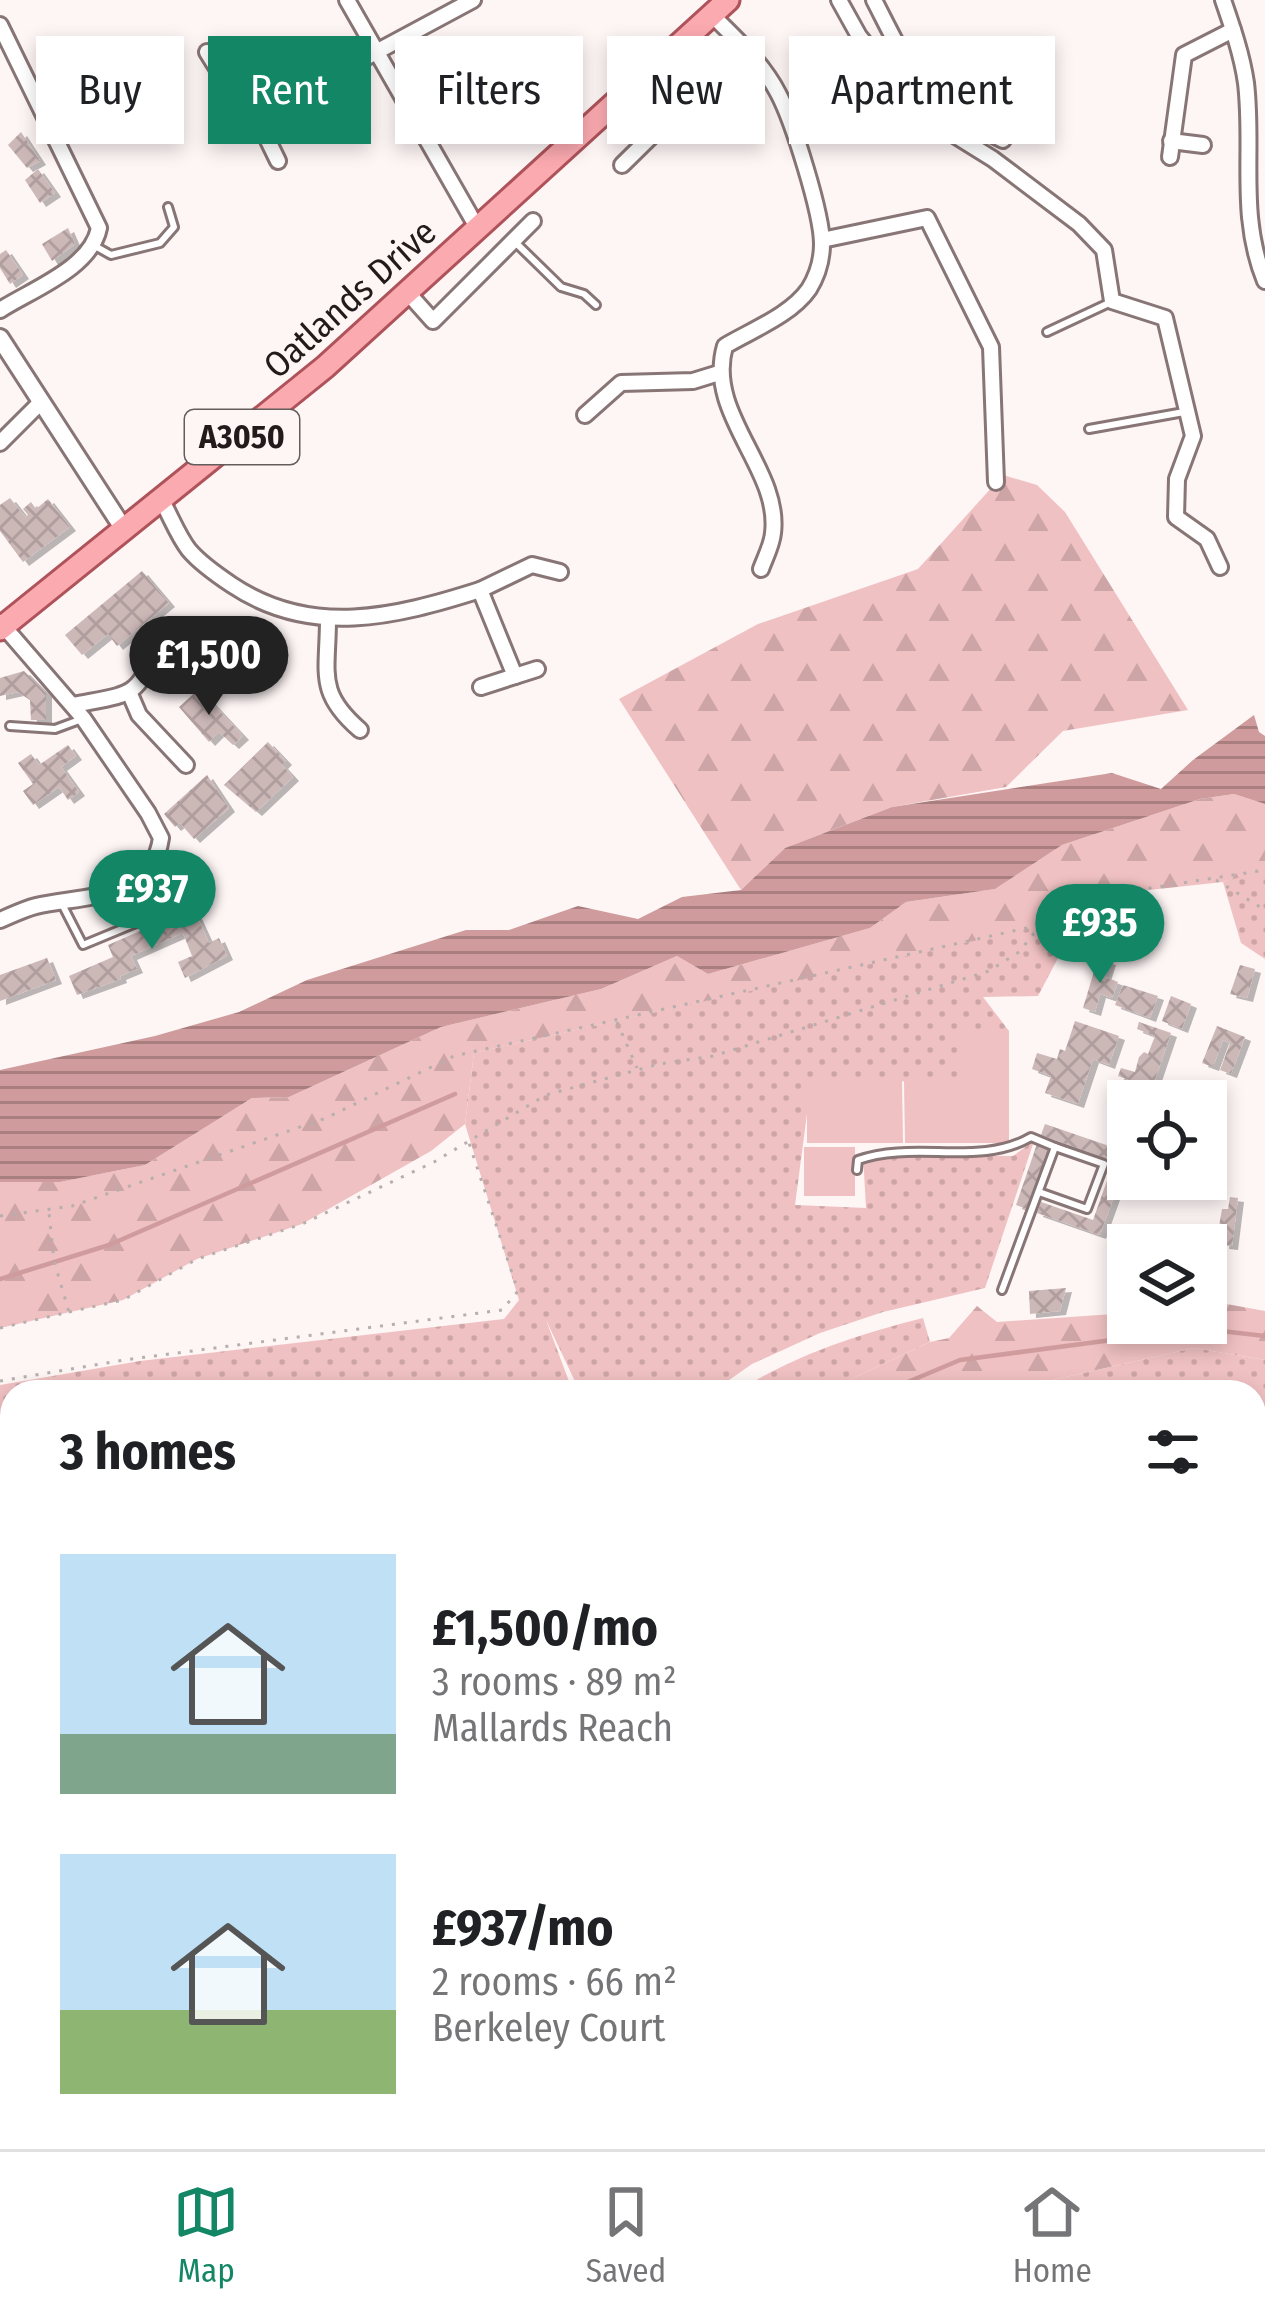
<!DOCTYPE html>
<html lang="en">
<head>
<meta charset="utf-8">
<style>
	body { margin:0; font-family:"Fira Sans Condensed",sans-serif; background:#f2f2f2; color:#202124; height:100vh; display:flex; flex-direction:column; font-size:45px; white-space:nowrap }
	* { box-sizing:border-box; margin:0 }
	p { font-size:39px; color:#757577 }
	.icon { flex:none; width:66px; height:66px; fill:none; stroke:currentColor; stroke-width:2; stroke-linecap:round; stroke-linejoin:round }
	.map { position:relative; flex:1; overflow:hidden }
	.details { position:absolute; left:0px; top:1380px; width:1266px; height:771px; display:flex; flex-direction:column; background:#fff; border-radius:36px 36px 0 0; box-shadow:0 6px 18px #0003 }
	.details>* { flex:none }
	.top-card { position:absolute; left:36px; top:36px; width:1194px; height:108px; display:flex; gap:24px }
	.controls { position:absolute; left:1107px; top:1080px; display:grid; gap:24px }
	.controls a { display:grid; place-items:center; width:120px; height:120px; border-radius:0px; background:#fff; box-shadow:0 6px 18px #0003; font-size:60px }
	.price { position:absolute; translate:-50% -102px; padding:0 27px; border-radius:42px; background:#128665; color:#fff; font-size:39px; line-height:78px; filter:drop-shadow(0 3px 6px #0008) }
	.price::after { content:''; position:absolute; left:50%; top:72px; width:36px; height:27px; margin-left:-18px; background:inherit; clip-path:polygon(0 0,100% 0,50% 100%) }
	.price.active { background:#222; color:#fff }
	ul { padding:0; list-style:none }
	li { display:flex; align-items:center; gap:36px; height:300px; padding:0 60px }
	li span { display:grid; place-items:center; flex:none; width:336px; height:240px; border-radius:0px; color:#555 }
	li>.icon { margin-inline-start:auto }
	span .icon { width:144px; height:144px; fill:#fffc; stroke-width:1 }
	li b { font-size:51px }
	h2 { display:flex; justify-content:space-between; align-items:center; height:144px; padding:0 60px; font-size:51px }
	.pill { padding:0 42px; border-radius:0px; background:#fff; box-shadow:0 6px 18px #0003; font-size:42px; line-height:108px }
	.pill.active { background:#128665; color:#fff }
	.tabs { display:flex; justify-content:space-around; align-items:center; height:168px; border-top:3px solid #e0e0e0; background:#fff; font-size:33px; color:#757577 }
	.tabs a { display:grid; justify-items:center; gap:6px }
	.tabs .active { color:#128665 }
	.map>svg:first-child { display:block }
</style>
</head>
<body>
<div class="map">
<svg width="1265" height="2149" viewBox="0 0 1265 2149">
	<defs>
		<pattern id="grass-dots" width="8" height="8" patternUnits="userSpaceOnUse" patternTransform="scale(3)"><rect width="8" height="8" fill="#f0c1c2"/><path d="M2 2h.1M6 6h.1" fill="none" stroke="#cea5a6" stroke-width="1.8" stroke-linecap="round"/></pattern>
		<pattern id="forest-firs" width="22" height="20" patternUnits="userSpaceOnUse" patternTransform="scale(3)"><rect width="22" height="20" fill="#f0c1c2"/><path d="M5 1l3.5 6h-7zM16 11l3.5 6h-7z" fill="#cea5a6"/></pattern>
		<pattern id="water-rules" width="6" height="5" patternUnits="userSpaceOnUse" patternTransform="scale(3)"><rect width="6" height="5" fill="#cf9b9c"/><path d="M0 2.5h6" fill="none" stroke="#a87e7e"/></pattern>
		<pattern id="building-cross-hatch" width="8" height="8" patternUnits="userSpaceOnUse" patternTransform="scale(3)"><rect width="8" height="8" fill="#cdb8b8"/><path d="M0 0l8 8M0 8l8-8" fill="none" stroke="#b09e9e"/></pattern>
		<filter id="shadow"><feDropShadow dx="6" dy="4" stdDeviation="0" flood-color="#0004"/></filter>
	</defs>
	<rect width="100%" height="100%" fill="#fef5f5"/>
	<g fill="url(#grass-dots)">
		<path d="M1262,869L1265,870V959L1241,943L1223,882Z"/>
		<path d="M1040,925L1058,958L1038,996L983,997L1009,1031L958,1032V1081L807,1082V1114L795,1205L866,1208L863,1154L1013,1156L1034,1141L985,1288L883,1312L820,1333L752,1364L712,1392H580L546,1320L573,1392H12V1758L0,1756V1385L140,1361L504,1319L519,1300L465,1124L474,1053Z"/>
		<path d="M923,1318L930,1342L823,1392H736C795,1355 856,1335 923,1318Z"/>
		<path d="M1194,1348L1265,1360V2149H340L341,2139H1254V1392H938L953,1385L1008,1390Z"/>
	</g>
	<g fill="url(#forest-firs)">
		<path d="M1003,475L1037,485L1065,512L1188,710L1063,731L1006,787L892,807L785,848L741,890L619,699L758,624L918,569Z"/>
		<path d="M1234,794L1265,804V870L1223,882L1112,894L1072,951L1058,958L1040,926L474,1053L465,1124L431,1151L302,1224L197,1259L123,1300L0,1328V1182H60L145,1165L252,1098L289,1097L441,1027L601,989L677,956L708,974L870,928L906,902L995,889L1062,845L1200,799Z"/>
		<path d="M1210,1301L1265,1311V1360L1194,1348L1008,1390L953,1385L938,1392H823L930,1342L949,1338L977,1306L997,1322L1128,1313V1323H1206V1304Z"/>
	</g>
	<g fill="#f0c1c2">
		<path d="M958,1031H1009V1143H905L904,1081H957Z"/>
		<path d="M807,1081H902L903,1143H807Z"/>
		<rect x="804" y="1147" width="51" height="49"/>
	</g>
	<path fill="url(#water-rules)" d="M1254,715L1259,732L1265,736V804L1234,794L1200,799L1062,845L995,889L906,902L870,928L708,974L677,956L601,989L441,1027L289,1097L252,1098L145,1165L60,1182H0V1070L155,1036L239,1012L307,980L466,930H509L578,906L638,919L682,897L741,890L785,848L892,807L1112,773L1161,789L1193,760Z"/>
	<g fill="none" stroke-linecap="round" stroke-linejoin="round">
		<g stroke="#cf9b9c" stroke-width="4.5">
			<path d="M0,1279L109,1245L455,1094"/>
			<path d="M884,1392L960,1360L1127,1338L1221,1331L1265,1336"/>
		</g>
	</g>
	<g fill="url(#building-cross-hatch)" filter="url(#shadow)">
		<path d="M21,132L40,161L27,168L8,145Z"/>
		<path d="M38,169L55,193L40,203L25,180Z"/>
		<path d="M68,228L75,244L52,261L42,244Z"/>
		<path d="M6,250L23,275L10,284L0,268V254Z"/>
		<path d="M10,498L25,517L28,515L23,509L31,502L36,509L48,499L70,527L23,562L0,531V505Z"/>
		<path d="M142,571L169,603L117,646L108,634L82,655L65,635Z"/>
		<path d="M24,671L46,693V720H31L30,700L18,692L0,696V678Z"/>
		<path d="M199,689L243,736L233,745L219,732L209,742L179,707Z"/>
		<path d="M268,742L286,761L282,765L293,777L256,812L224,785Z"/>
		<path d="M68,745L76,756L61,767L79,792L68,800L59,787L33,805L23,791L33,784L18,763L31,754L39,765Z"/>
		<path d="M207,775L229,808L194,839L180,823L175,827L164,814Z"/>
		<path d="M193,908L209,943L219,938L227,956L185,978L178,962L192,956L183,933L131,956L137,969L120,976L121,979L77,995L69,976L113,957L108,945Z"/>
		<path d="M47,958L56,980L0,1001V975Z"/>
		<path d="M1098,958L1110,961L1105,977L1118,982L1112,998L1100,994L1095,1012L1083,1008Z"/>
		<path d="M1240,965L1255,969L1247,998L1230,994Z"/>
		<path d="M1123,985L1158,996L1150,1018L1115,1005Z"/>
		<path d="M1171,996L1191,1004L1182,1029L1162,1021Z"/>
		<path d="M1075,1021L1119,1036L1109,1065L1093,1059L1078,1104L1045,1093L1051,1076L1032,1069L1037,1053L1057,1059L1060,1049L1065,1051Z"/>
		<path d="M1139,1022L1171,1033L1153,1086L1158,1087L1154,1097L1150,1096L1148,1101L1132,1100L1138,1083L1118,1076L1121,1068L1135,1072L1139,1057L1144,1052L1148,1054L1155,1036L1137,1029Z"/>
		<path d="M1217,1026L1245,1037L1231,1074L1220,1070L1230,1043L1223,1040L1213,1067L1202,1063Z"/>
		<path d="M1118,1113L1128,1116V1157L1100,1235L1037,1213L1041,1202L1093,1220L1119,1147L1108,1142Z"/>
		<path d="M1045,1124L1115,1148L1111,1160L1041,1135Z"/>
		<path d="M1037,1144L1049,1149L1027,1209L1016,1205Z"/>
		<path d="M1230,1197L1238,1198L1232,1246L1223,1245L1225,1232H1218L1222,1209H1228Z"/>
		<path d="M1066,1288L1060,1311L1030,1314L1029,1291Z"/>
	</g>
	<g fill="none" stroke-linecap="round" stroke-linejoin="round">
		<g stroke="#887575" stroke-width="12">
			<g id="service">
				<path d="M1001,70L1031,58"/>
				<path d="M516,243L561,287L584,294L596,305"/>
				<path d="M95,246L111,255L160,243L174,227L168,207"/>
				<path d="M1047,332L1109,303"/>
				<path d="M1089,429L1184,412"/>
				<path d="M10,726L55,729L82,719"/>
				<path d="M63,906L83,945L199,897"/>
				<path d="M857,1170L858,1160C914,1140 980,1167 1031,1137L1055,1147L1002,1290"/>
				<path d="M1039,1192L1087,1209L1104,1164L1055,1147"/>
				<path d="M0,2118L12,2120"/>
			</g>
		</g>
		<g stroke="#887575" stroke-width="20">
			<g id="minor">
				<path d="M347,0L478,229"/>
				<path d="M839,0L859,36L924,116L993,159L1079,224L1104,250L1112,301L1165,318L1193,436L1177,479L1176,517L1207,539L1220,567"/>
				<path d="M874,0C914,78 920,100 1003,140L1010,110L999,70L927,94"/>
				<path d="M1223,0C1232,26 1242,55 1246,83C1254,151 1238,215 1265,281"/>
				<path d="M712,15C736,39 762,62 778,93C793,121 822,214 822,244C822,260 817,276 809,289C791,315 752,330 725,346C705,414 781,469 773,533C772,545 765,558 761,569"/>
				<path d="M0,25L99,228C91,268 33,289 0,310"/>
				<path d="M207,52L249,120L259,122L324,80L473,0"/>
				<path d="M618,99L653,135"/>
				<path d="M259,122L278,161"/>
				<path d="M1171,141L1203,145"/>
				<path d="M1170,157L1184,55L1233,30"/>
				<path d="M622,165L682,106"/>
				<path d="M822,240L927,218L991,347L996,482"/>
				<path d="M408,293L433,321L533,221"/>
				<path d="M585,415L621,383L693,381L719,373"/>
				<path d="M0,443L40,403"/>
				<path d="M162,501C171,517 178,536 189,550C200,563 217,575 232,585C311,638 395,617 480,590L515,676L537,669"/>
				<path d="M480,590L532,565L560,572"/>
				<path d="M328,619C328,673 316,692 360,730"/>
				<path d="M0,622L83,718L148,813L161,838C152,901 84,895 36,906C24,909 12,915 0,920"/>
				<path d="M481,687L515,676"/>
				<path d="M130,694L139,715L186,765"/>
				<path d="M73,705C140,692 132,699 164,639"/>
			</g>
		</g>
		<g stroke="#887575" stroke-width="22">
			<path id="tertiary" d="M0,338L125,531"/>
		</g>
		<g stroke="#ae535a" stroke-width="27">
			<path id="primary" d="M0,629L325,367L728,0"/>
		</g>
		<g stroke="#b7aeae" stroke-width="3" stroke-dasharray="3 9" stroke-linecap="butt">
			<path d="M1216,880L1265,910"/>
			<path d="M617,1022L637,1068"/>
			<path d="M0,1216L72,1206L326,1118L454,1056L1040,925L1076,914L1112,894L1265,870"/>
			<path d="M69,1312L123,1300L197,1259L302,1224L434,1162L546,1095L659,1064L713,1056L989,971L1019,952L1039,927"/>
			<path d="M0,1328L69,1312L54,1261L49,1213"/>
			<path d="M0,1381L124,1360L502,1310L518,1291L469,1143"/>
			<path d="M0,1763H12"/>
		</g>
		<use href="#service" stroke="#fff" stroke-width="6"/>
		<use href="#minor" stroke="#fff" stroke-width="14"/>
		<use href="#tertiary" stroke="#fff" stroke-width="16"/>
		<use href="#primary" stroke="#fbaab0" stroke-width="21"/>
	</g>
	<g text-anchor="middle" dominant-baseline="central" stroke-width="12" stroke-linejoin="round" paint-order="stroke">
		<rect fill="#fef5f5" stroke="#655c5c" stroke-width="3" x="185" y="410" width="114" height="54" rx="9"/>
		<g font-size="33" font-weight="bold" fill="#231b1b">
			<text x="242" y="437">A3050</text>
		</g>
		<g font-size="36" fill="#231b1b" stroke="#fef5f5">
			<text transform="translate(350 299) rotate(-42)">Oatlands Drive</text>
		</g>
	</g>
</svg>
<div class="controls">
<a><svg class="icon" aria-label="locate" viewBox="0 0 24 24"><circle cx="12" cy="12" r="6"/><path d="M12 2v4M12 18v4M2 12h4M18 12h4"/></svg></a>
<a><svg class="icon" aria-label="layers" viewBox="0 0 24 24"><path d="M12 4l9 5-9 5-9-5zM3 14l9 5 9-5"/></svg></a>
</div>
<b class="price active" style="left:209px;top:718px">£1,500</b>
<b class="price" style="left:152px;top:952px">£937</b>
<b class="price" style="left:1100px;top:986px">£935</b>
<div class="top-card">
<a class="pill">Buy</a>
<a class="pill active">Rent</a>
<a class="pill">Filters</a>
<a class="pill">New</a>
<a class="pill">Apartment</a>
</div>
<section class="details">
<h2>3 homes<svg class="icon" aria-label="filters" viewBox="0 0 24 24"><path d="M4 7h16M4 17h16"/><circle cx="9" cy="7" r="2"/><circle cx="15" cy="17" r="2"/></svg></h2>
<ul>
<li><span style="background:linear-gradient(#bfe0f5 75%,#7fa58c 0)"><svg class="icon" aria-label="home" viewBox="0 0 24 24"><path d="M3 11l9-7 9 7M6 9v11h12V9"/></svg></span><div><b>£1,500/mo</b><p>3 rooms · 89 m²</p><p>Mallards Reach</p></div></li>
<li><span style="background:linear-gradient(#bfe0f5 65%,#8fb573 0)"><svg class="icon" aria-label="home" viewBox="0 0 24 24"><path d="M3 11l9-7 9 7M6 9v11h12V9"/></svg></span><div><b>£937/mo</b><p>2 rooms · 66 m²</p><p>Berkeley Court</p></div></li>
</ul>
</section>
</div>
<nav class="tabs">
<a class="active"><svg class="icon" aria-label="map" viewBox="0 0 24 24"><path d="M3 6l6-2 6 2 6-2v14l-6 2-6-2-6 2zM9 4v14M15 6v14"/></svg>Map</a>
<a><svg class="icon" aria-label="saved" viewBox="0 0 24 24"><path d="M7 4h10v16l-5-4-5 4z"/></svg>Saved</a>
<a><svg class="icon" aria-label="home" viewBox="0 0 24 24"><path d="M3 11l9-7 9 7M6 9v11h12V9"/></svg>Home</a>
</nav>
</body>
</html>
